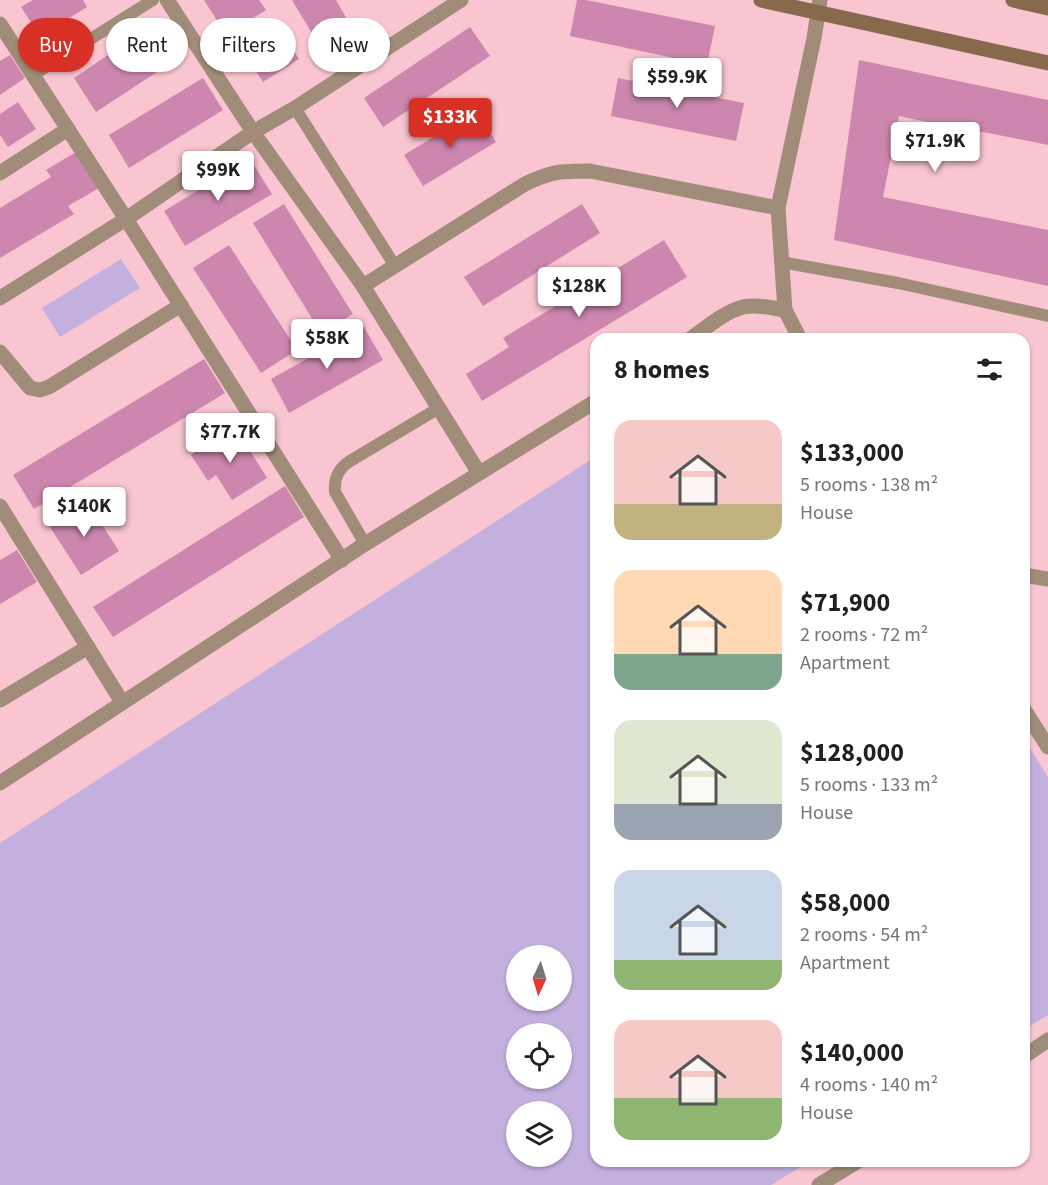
<!DOCTYPE html>
<html lang="en">
<head>
<meta charset="utf-8">
<style>
	body { margin:0; font-family:"Source Sans 3",sans-serif; background:#f6f6f6; color:#202124; height:100vh; display:flex; flex-direction:column; font-size:22px; white-space:nowrap }
	* { box-sizing:border-box; margin:0 }
	p { font-size:20px; color:#757577 }
	.icon { flex:none; width:33px; height:33px; fill:none; stroke:currentColor; stroke-width:2; stroke-linecap:round; stroke-linejoin:round }
	.map { position:relative; flex:1; overflow:hidden }
	.drawer { position:absolute; left:590px; top:333px; width:440px; height:834px; display:flex; flex-direction:column; background:#fff; border-radius:18px; box-shadow:0 2px 4px #0004 }
	.drawer>* { flex:none }
	.guide { position:absolute; left:18px; top:18px; width:482px; height:54px; display:flex; gap:12px }
	.needle { width:39px; rotate:184deg }
	.controls { position:absolute; left:506px; top:945px; display:grid; gap:12px }
	.controls a { display:grid; place-items:center; width:66px; height:66px; border-radius:50%; background:#fff; box-shadow:0 2px 4px #0004; font-size:30px }
	.price { position:absolute; translate:-50% -51px; padding:0 14px; border-radius:6px; background:#fff; color:#222; font-size:20px; line-height:39px; filter:drop-shadow(0 2px 3px #0008) }
	.price::after { content:''; position:absolute; left:50%; top:36px; width:18px; height:14px; margin-left:-9px; background:inherit; clip-path:polygon(0 0,100% 0,50% 100%) }
	.price.current { background:#d93025; color:#fff }
	ul { padding:0; list-style:none }
	li { display:flex; align-items:center; gap:18px; height:150px; padding:0 24px }
	li span { display:grid; place-items:center; flex:none; width:168px; height:120px; border-radius:18px; color:#555 }
	li>.icon { margin-inline-start:auto }
	span .icon { width:72px; height:72px; fill:#fffc; stroke-width:1 }
	li b { font-size:26px }
	h2 { display:flex; justify-content:space-between; align-items:center; height:72px; padding:0 24px; font-size:26px }
	.chip { padding:0 21px; border-radius:27px; background:#fff; box-shadow:0 2px 4px #0004; font-size:21px; line-height:54px }
	.chip.current { background:#d93025; color:#fff }
	.map>svg:first-child { display:block }
</style>
</head>
<body>
<div class="map">
<svg width="1048" height="1185" viewBox="0 0 1048 1185">
	<rect width="100%" height="100%" fill="#f8c5d0"/>
	<g fill="#c4b0df" fill-rule="evenodd">
		<path d="M121,259L140,288L60,337L42,308Z"/>
		<path d="M595,457L596,1161H810L771,1185H0V843ZM516,956H561V1000H516ZM516,1034H561V1078H516ZM516,1112H561V1156H516Z"/>
		<path d="M1023,737L1048,777V1015L1023,1030Z"/>
	</g>
	<g fill="#cd87af">
		<path d="M33,0H83L87,7L40,36L21,7Z"/>
		<path d="M204,0H259L266,10L226,35Z"/>
		<path d="M292,0H336L348,21L316,40Z"/>
		<path d="M577,0H586L715,26L707,65L570,36Z"/>
		<path d="M163,18L186,53L96,112L74,78Z"/>
		<path d="M278,25L299,59L263,82L241,48Z"/>
		<path d="M470,27L490,56L383,127L364,98Z"/>
		<path d="M10,55L25,78L0,95V61Z"/>
		<path d="M859,60L1048,100V145L963,128L960,142L943,139L946,126L899,116L883,197L1048,230V286L834,240Z"/>
		<path d="M203,78L223,110L129,168L109,135Z"/>
		<path d="M618,78L744,103L736,141L611,116Z"/>
		<path d="M18,102L36,129L8,147L0,135V114Z"/>
		<path d="M477,111L496,142L423,186L404,155Z"/>
		<path d="M76,152L99,188L68,206L74,214L0,258V208L51,177L46,170Z"/>
		<path d="M250,159L272,194L185,246L164,211Z"/>
		<path d="M284,204L353,314L321,333L253,223Z"/>
		<path d="M582,204L600,233L483,306L464,277Z"/>
		<path d="M664,240L687,277L482,401L466,374L509,347L503,338Z"/>
		<path d="M229,245L297,350L261,373L193,268Z"/>
		<path d="M364,327L383,360L289,413L271,379Z"/>
		<path d="M204,359L225,393L34,509L13,475Z"/>
		<path d="M236,428L267,478L232,500L216,475L208,481L191,455Z"/>
		<path d="M285,486L304,517L113,637L93,607Z"/>
		<path d="M86,500L119,551L81,575L48,524Z"/>
		<path d="M17,550L37,582L0,604V560Z"/>
	</g>
	<g fill="none" stroke-linecap="round" stroke-linejoin="round">
		<g stroke="#a18c79" stroke-width="12">
			<path d="M33,75L153,0"/>
			<path d="M295,108L395,266"/>
			<path d="M781,262L898,283L1048,316"/>
			<path d="M365,544L335,492C334,478 338,469 350,461L439,408"/>
		</g>
		<g stroke="#a18c79" stroke-width="15">
			<path d="M167,0L253,132L363,286L479,473"/>
			<path d="M0,24L126,219L342,560"/>
			<path d="M0,173L68,129"/>
			<path d="M363,286L525,184C552,171 560,171 590,171L778,208"/>
			<path d="M0,298L126,219L253,132L295,108L461,0"/>
			<path d="M690,339C706,328 724,312 743,307C756,304 772,308 785,310"/>
			<path d="M800,339L785,310L778,208L814,38L820,0"/>
			<path d="M0,352L30,388L40,390L49,387L181,305"/>
			<path d="M0,506L122,702"/>
			<path d="M1023,575L1048,579"/>
			<path d="M0,700L88,647"/>
			<path d="M1023,708L1048,747"/>
			<path d="M0,783L365,544L596,401"/>
			<path d="M1023,1057L1048,1040"/>
			<path d="M819,1185L858,1161"/>
		</g>
		<g stroke="#87694c" stroke-width="15">
			<path d="M761,0L1048,63"/>
			<path d="M1013,0L1048,8"/>
		</g>
	</g>
</svg>
<div class="controls">
<a><svg class="needle" viewBox="-14 -14 28 28"><path d="M0-13l5 13h-10z" fill="#e53935"/><path d="M0 13l5-13h-10z" fill="#757577"/></svg></a>
<a><svg class="icon" aria-label="locate" viewBox="0 0 24 24"><circle cx="12" cy="12" r="6"/><path d="M12 2v4M12 18v4M2 12h4M18 12h4"/></svg></a>
<a><svg class="icon" aria-label="layers" viewBox="0 0 24 24"><path d="M12 4l9 5-9 5-9-5zM3 14l9 5 9-5"/></svg></a>
</div>
<b class="price" style="left:677px;top:109px">$59.9K</b>
<b class="price current" style="left:450px;top:149px">$133K</b>
<b class="price" style="left:935px;top:173px">$71.9K</b>
<b class="price" style="left:218px;top:202px">$99K</b>
<b class="price" style="left:579px;top:318px">$128K</b>
<b class="price" style="left:327px;top:370px">$58K</b>
<b class="price" style="left:230px;top:464px">$77.7K</b>
<b class="price" style="left:84px;top:538px">$140K</b>
<div class="guide">
<a class="chip current">Buy</a>
<a class="chip">Rent</a>
<a class="chip">Filters</a>
<a class="chip">New</a>
</div>
<section class="drawer">
<h2>8 homes<svg class="icon" aria-label="filters" viewBox="0 0 24 24"><path d="M4 7h16M4 17h16"/><circle cx="9" cy="7" r="2"/><circle cx="15" cy="17" r="2"/></svg></h2>
<ul>
<li><span style="background:linear-gradient(#f6c9c9 70%,#c2b280 0)"><svg class="icon" aria-label="home" viewBox="0 0 24 24"><path d="M3 11l9-7 9 7M6 9v11h12V9"/></svg></span><div><b>$133,000</b><p>5 rooms · 138 m²</p><p>House</p></div></li>
<li><span style="background:linear-gradient(#ffd9b3 70%,#7fa58c 0)"><svg class="icon" aria-label="home" viewBox="0 0 24 24"><path d="M3 11l9-7 9 7M6 9v11h12V9"/></svg></span><div><b>$71,900</b><p>2 rooms · 72 m²</p><p>Apartment</p></div></li>
<li><span style="background:linear-gradient(#dfe7d0 70%,#9aa5b1 0)"><svg class="icon" aria-label="home" viewBox="0 0 24 24"><path d="M3 11l9-7 9 7M6 9v11h12V9"/></svg></span><div><b>$128,000</b><p>5 rooms · 133 m²</p><p>House</p></div></li>
<li><span style="background:linear-gradient(#c9d6e8 75%,#8fb573 0)"><svg class="icon" aria-label="home" viewBox="0 0 24 24"><path d="M3 11l9-7 9 7M6 9v11h12V9"/></svg></span><div><b>$58,000</b><p>2 rooms · 54 m²</p><p>Apartment</p></div></li>
<li><span style="background:linear-gradient(#f6c9c9 65%,#8fb573 0)"><svg class="icon" aria-label="home" viewBox="0 0 24 24"><path d="M3 11l9-7 9 7M6 9v11h12V9"/></svg></span><div><b>$140,000</b><p>4 rooms · 140 m²</p><p>House</p></div></li>
</ul>
</section>
</div>
</body>
</html>
